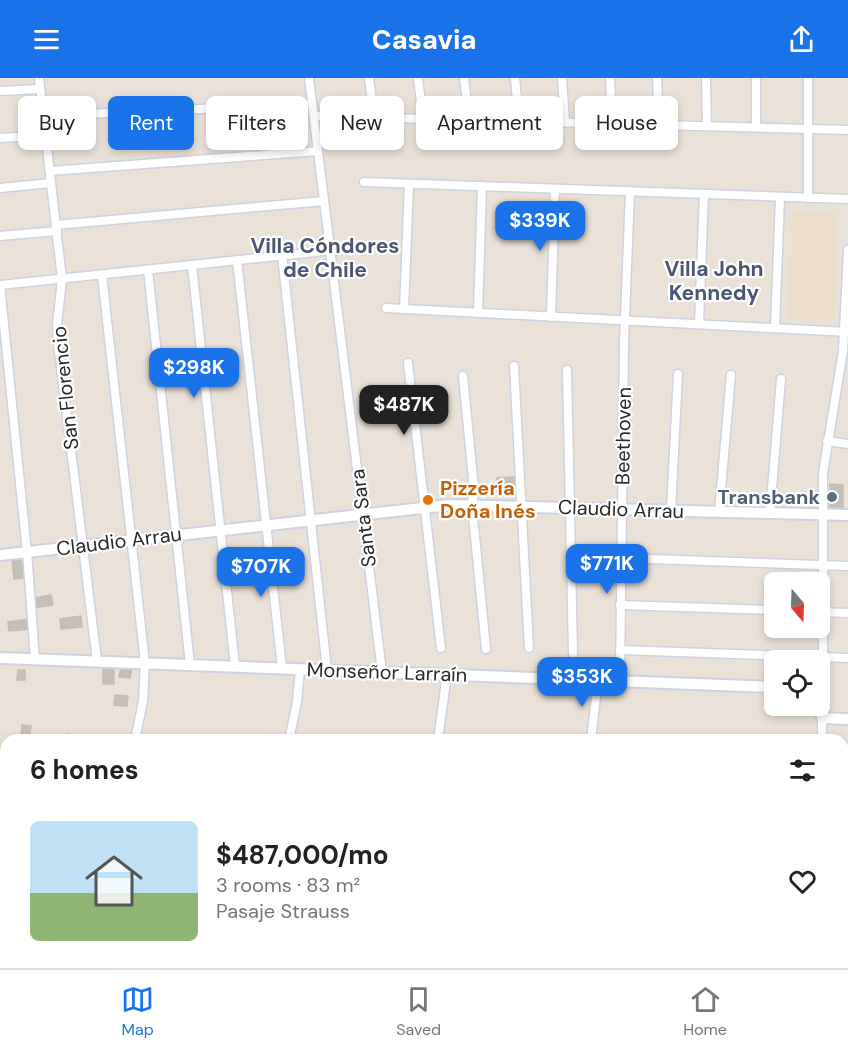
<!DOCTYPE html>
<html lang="en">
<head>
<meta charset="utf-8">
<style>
	body { margin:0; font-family:"DM Sans",sans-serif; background:#f2f2f2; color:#222; height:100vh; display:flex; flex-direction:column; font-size:22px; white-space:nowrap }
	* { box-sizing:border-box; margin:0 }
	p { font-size:20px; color:#767676 }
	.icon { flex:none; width:33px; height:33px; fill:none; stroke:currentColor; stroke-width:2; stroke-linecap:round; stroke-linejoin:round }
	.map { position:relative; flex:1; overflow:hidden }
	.sheet { position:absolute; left:0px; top:656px; width:849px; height:236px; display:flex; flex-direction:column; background:#fff; border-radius:18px 18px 0 0; box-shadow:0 3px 9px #0003 }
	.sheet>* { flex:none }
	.top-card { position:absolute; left:18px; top:18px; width:813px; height:54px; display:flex; gap:12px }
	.needle { width:39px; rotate:161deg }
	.fabs { position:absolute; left:764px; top:494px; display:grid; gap:12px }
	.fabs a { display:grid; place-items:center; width:66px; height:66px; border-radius:9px; background:#fff; box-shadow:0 3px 9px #0003; font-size:30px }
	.price { position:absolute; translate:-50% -51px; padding:0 14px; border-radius:12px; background:#1a73e8; color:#fff; font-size:20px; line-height:39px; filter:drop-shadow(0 2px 3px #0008) }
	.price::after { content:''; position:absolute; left:50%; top:36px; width:18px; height:14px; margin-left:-9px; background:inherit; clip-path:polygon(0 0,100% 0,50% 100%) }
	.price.on { background:#222; color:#fff }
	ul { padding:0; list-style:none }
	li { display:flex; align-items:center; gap:18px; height:150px; padding:0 30px }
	li span { display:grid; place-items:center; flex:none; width:168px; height:120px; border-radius:9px; color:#555 }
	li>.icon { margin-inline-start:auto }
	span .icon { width:72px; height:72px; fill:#fffc; stroke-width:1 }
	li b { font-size:26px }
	h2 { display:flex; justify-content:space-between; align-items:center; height:72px; padding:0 30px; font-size:26px }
	.pill { padding:0 21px; border-radius:9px; background:#fff; box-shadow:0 3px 9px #0003; font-size:21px; line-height:54px }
	.pill.on { background:#1a73e8; color:#fff }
	header { display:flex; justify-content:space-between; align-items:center; height:78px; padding:0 30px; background:#1a73e8; color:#fff; font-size:27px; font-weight:800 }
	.dock { display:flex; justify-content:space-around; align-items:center; height:84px; border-top:2px solid #e0e0e0; background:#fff; font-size:16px; color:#767676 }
	.dock a { display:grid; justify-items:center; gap:3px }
	.dock .on { color:#1a73e8 }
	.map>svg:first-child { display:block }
</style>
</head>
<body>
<header><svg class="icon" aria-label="menu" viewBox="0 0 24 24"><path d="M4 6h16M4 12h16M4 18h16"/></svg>Casavia<svg class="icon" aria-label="share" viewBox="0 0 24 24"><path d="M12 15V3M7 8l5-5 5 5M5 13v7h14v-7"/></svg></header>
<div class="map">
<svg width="848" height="890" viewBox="0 0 848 890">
	<rect width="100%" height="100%" fill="#eae2d9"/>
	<g fill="#ecdec9">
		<path d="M792,134L837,135L834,242L788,240Z"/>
		<path d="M240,885H276L295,890H238Z"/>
	</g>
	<g fill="#b4df97">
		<path d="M141,885H189L206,890H140Z"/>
		<path d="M745,885H795L793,890H744Z"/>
	</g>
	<path fill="#c8e792" d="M100,885H138L136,890H118Z"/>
	<g fill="#c5bfb9" stroke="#c5bdb3" stroke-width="1.5">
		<path d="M516,399V418H497V400Z"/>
		<path d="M830,406L843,407V432H836V429H830Z"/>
		<path d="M20,480L23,482L25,500L14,501L12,481Z"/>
		<path d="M51,517L53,527L34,530L33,520Z"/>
		<path d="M81,538L82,549L61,551L60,541Z"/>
		<path d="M29,541L30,551L9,553L8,544Z"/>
		<path d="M121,589L132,591L130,600L119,599Z"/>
		<path d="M103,591L114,592V606H103Z"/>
		<path d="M18,592H25V602H17Z"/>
		<path d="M115,617L128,618L127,628L114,627Z"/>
		<path d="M22,647L31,648L29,662H21Z"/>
		<path d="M67,656L74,657L73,662H65Z"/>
		<path d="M0,828L3,829L1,848H0Z"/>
		<path d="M5,834H6V851L1,850Z"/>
	</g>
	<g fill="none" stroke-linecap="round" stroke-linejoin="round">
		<g stroke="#cfd3e0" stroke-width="11">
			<g id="minor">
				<path d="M39,0L62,201L57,247L58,265L97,583"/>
				<path d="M309,0L382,594"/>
				<path d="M369,0L374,40"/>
				<path d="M418,0L423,41"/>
				<path d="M464,0L469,42"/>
				<path d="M515,0L519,43"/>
				<path d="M562,0L565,44"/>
				<path d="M610,0L612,46"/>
				<path d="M657,0L659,47"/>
				<path d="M706,0L707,48"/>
				<path d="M756,0V49"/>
				<path d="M0,13L40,11"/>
				<path d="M43,38L312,26"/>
				<path d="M314,38L848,52"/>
				<path d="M0,60L46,57"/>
				<path d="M50,93L318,73"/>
				<path d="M364,104L848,121"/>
				<path d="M0,110L51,105"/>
				<path d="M808,120V0"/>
				<path d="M56,147L324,123"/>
				<path d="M0,158L57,153"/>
				<path d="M282,177L327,592"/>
				<path d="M237,182L282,590"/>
				<path d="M192,187L235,588"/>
				<path d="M148,192L190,587"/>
				<path d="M102,197L145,585L143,623L135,662"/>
				<path d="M0,207L27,474L35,581"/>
				<path d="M0,207L363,169"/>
				<path d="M386,230L848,254"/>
				<path d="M404,231L409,106"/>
				<path d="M478,235L482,108"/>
				<path d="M551,239L555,111"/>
				<path d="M699,246L704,116"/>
				<path d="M775,250L780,119"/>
				<path d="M408,285L441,570"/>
				<path d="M514,288L529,570"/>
				<path d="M567,292L573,575"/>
				<path d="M463,298L474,411L472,427L486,571"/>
				<path d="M827,363L848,366"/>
				<path d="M671,432L678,296"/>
				<path d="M719,434L731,297"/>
				<path d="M770,435L781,301"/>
				<path d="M621,480L848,488"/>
				<path d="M620,527L774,532"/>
				<path d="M819,534L848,535"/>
				<path d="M620,572L848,580"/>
				<path d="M620,603L624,265L630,113"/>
				<path d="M823,618V395L843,273L848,172"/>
				<path d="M289,662L297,624L300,591"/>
				<path d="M438,662L447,596"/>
				<path d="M591,662L598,602"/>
				<path d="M822,662V640"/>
				<path d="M0,676L6,677"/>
				<path d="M0,772L6,773"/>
				<path d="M0,867L6,868"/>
				<path d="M69,885L87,890"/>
				<path d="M207,885L226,890"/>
				<path d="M310,885L329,890"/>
				<path d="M441,885L460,890"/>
				<path d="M594,885L613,890"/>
				<path d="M377,890L379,885"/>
				<path d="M531,890L533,885"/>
				<path d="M739,890L741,885"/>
				<path d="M798,890L799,885"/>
			</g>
		</g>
		<g stroke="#cfd3e0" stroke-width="14">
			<g id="tertiary">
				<path d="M0,477L449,427L848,437"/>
				<path d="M0,580L774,609"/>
				<path d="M819,617L823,618L822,640L848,641"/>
			</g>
		</g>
		<use href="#minor" stroke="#fff" stroke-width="8"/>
		<use href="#tertiary" stroke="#fff" stroke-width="10"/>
	</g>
	<circle fill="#5c6f8a" stroke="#fff" stroke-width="2" cx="832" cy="419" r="6"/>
	<circle fill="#e8710a" stroke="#fff" stroke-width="2" cx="428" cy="422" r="6"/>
	<g text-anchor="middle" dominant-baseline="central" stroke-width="4.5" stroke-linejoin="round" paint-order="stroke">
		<g font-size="20" fill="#282828" stroke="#fff">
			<text transform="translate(65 310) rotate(-96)">San Florencio</text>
			<text transform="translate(623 358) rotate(-89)">Beethoven</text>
			<text transform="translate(621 431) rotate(2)">Claudio Arrau</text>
			<text transform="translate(363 440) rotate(-97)">Santa Sara</text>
			<text transform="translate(119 463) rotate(-7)">Claudio Arrau</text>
			<text transform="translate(387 594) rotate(2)">Monseñor Larraín</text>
		</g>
		<g font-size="20" font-weight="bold" fill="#c56008" stroke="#fff" text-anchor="start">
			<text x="440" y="410">Pizzería<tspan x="440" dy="23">Doña Inés</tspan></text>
		</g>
		<g font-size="20" font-weight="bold" fill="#4e5e75" stroke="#fff" text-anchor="end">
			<text x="820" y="419">Transbank</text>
		</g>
		<g font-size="21" font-weight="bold" fill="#4a5576" stroke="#fff">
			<text x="325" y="168">Villa Cóndores<tspan x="325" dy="24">de Chile</tspan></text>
			<text x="714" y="191">Villa John<tspan x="714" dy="24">Kennedy</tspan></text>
		</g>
	</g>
</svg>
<div class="fabs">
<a><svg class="needle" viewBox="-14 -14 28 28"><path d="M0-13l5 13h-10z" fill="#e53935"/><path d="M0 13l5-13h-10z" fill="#767676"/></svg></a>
<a><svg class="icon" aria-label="locate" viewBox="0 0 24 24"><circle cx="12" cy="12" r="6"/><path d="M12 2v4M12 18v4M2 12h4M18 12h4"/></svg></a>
</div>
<b class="price" style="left:540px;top:174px">$339K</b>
<b class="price" style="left:194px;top:321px">$298K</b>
<b class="price on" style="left:404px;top:358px">$487K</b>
<b class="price" style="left:607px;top:517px">$771K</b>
<b class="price" style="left:261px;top:520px">$707K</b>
<b class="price" style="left:582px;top:630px">$353K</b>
<div class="top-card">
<a class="pill">Buy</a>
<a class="pill on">Rent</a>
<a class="pill">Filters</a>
<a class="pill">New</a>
<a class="pill">Apartment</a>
<a class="pill">House</a>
</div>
<section class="sheet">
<h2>6 homes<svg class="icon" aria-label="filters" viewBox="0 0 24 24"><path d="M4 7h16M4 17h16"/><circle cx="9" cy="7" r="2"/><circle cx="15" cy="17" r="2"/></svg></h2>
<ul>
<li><span style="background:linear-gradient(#bfe0f5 60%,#8fb573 0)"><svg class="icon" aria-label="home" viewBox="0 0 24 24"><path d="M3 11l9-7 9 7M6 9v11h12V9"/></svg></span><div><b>$487,000/mo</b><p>3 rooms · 83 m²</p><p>Pasaje Strauss</p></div><svg class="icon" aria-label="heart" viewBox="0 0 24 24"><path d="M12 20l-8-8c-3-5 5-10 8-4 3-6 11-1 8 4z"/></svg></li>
</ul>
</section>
</div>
<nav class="dock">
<a class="on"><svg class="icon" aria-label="map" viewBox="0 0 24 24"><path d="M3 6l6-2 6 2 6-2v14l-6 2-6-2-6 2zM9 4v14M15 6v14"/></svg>Map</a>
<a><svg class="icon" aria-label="saved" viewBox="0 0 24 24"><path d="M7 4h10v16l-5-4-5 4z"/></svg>Saved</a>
<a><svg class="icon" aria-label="home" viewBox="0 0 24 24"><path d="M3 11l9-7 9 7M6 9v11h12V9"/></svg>Home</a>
</nav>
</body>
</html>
